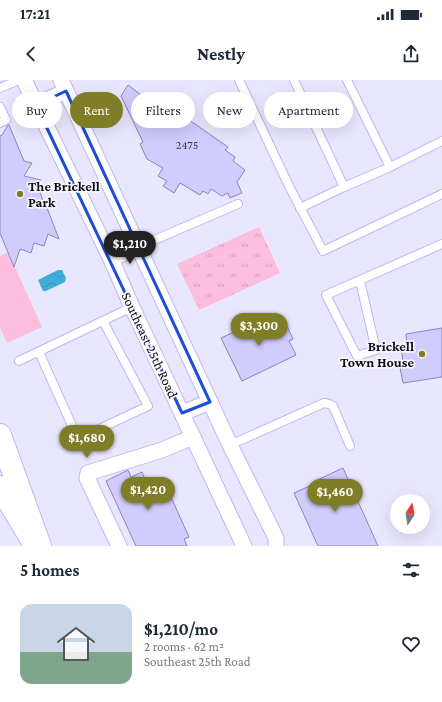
<!DOCTYPE html>
<html lang="en">
<head>
<meta charset="utf-8">
<style>
	body { margin:0; font-family:"Crimson Pro",serif; background:#f2f2f3; color:#1f2937; height:100vh; display:flex; flex-direction:column; font-size:15px; white-space:nowrap }
	* { box-sizing:border-box; margin:0 }
	p { font-size:13px; color:#747a83 }
	.icon { flex:none; width:22px; height:22px; fill:none; stroke:currentColor; stroke-width:2; stroke-linecap:round; stroke-linejoin:round }
	.map { position:relative; height:466px; overflow:hidden }
	.side { display:flex; flex-direction:column; background:#fff; flex:1 }
	.side>* { flex:none }
	.top-card { position:absolute; left:12px; top:12px; width:418px; height:36px; display:flex; gap:8px }
	.needle { width:26px; rotate:12deg }
	.controls { position:absolute; left:390px; top:414px; display:grid; gap:8px }
	.controls a { display:grid; place-items:center; width:40px; height:40px; border-radius:50%; background:#fff; box-shadow:0 4px 16px #0002; font-size:20px }
	.price { position:absolute; translate:-50% -34px; padding:0 9px; border-radius:14px; background:#7f7e27; color:#fff; font-size:13px; line-height:26px; filter:drop-shadow(0 1px 2px #0008) }
	.price::after { content:''; position:absolute; left:50%; top:24px; width:12px; height:9px; margin-left:-6px; background:inherit; clip-path:polygon(0 0,100% 0,50% 100%) }
	.price.selected { background:#222; color:#fff }
	ul { padding:0; list-style:none }
	li { display:flex; align-items:center; gap:12px; height:100px; padding:0 20px }
	li span { display:grid; place-items:center; flex:none; width:112px; height:80px; border-radius:12px; color:#555 }
	li>.icon { margin-inline-start:auto }
	span .icon { width:48px; height:48px; fill:#fffc; stroke-width:1 }
	li b { font-size:17px }
	h2 { display:flex; justify-content:space-between; align-items:center; height:48px; padding:0 20px; font-size:17px }
	.tag { padding:0 14px; border-radius:18px; background:#fff; box-shadow:0 4px 16px #0002; font-size:14px; line-height:36px }
	.tag.selected { background:#7f7e27; color:#fff }
	.status { display:flex; justify-content:space-between; align-items:center; height:28px; padding:0 20px; background:#fff; direction:ltr }
	.status svg { height:11px; fill:currentColor }
	header { display:flex; justify-content:space-between; align-items:center; height:52px; padding:0 20px; background:#fff; font-size:18px; font-weight:700 }
	.map>svg:first-child { display:block }
</style>
</head>
<body>
<div class="status"><b>17:21</b><svg viewBox="0 0 49 12"><path d="M0 12V9h3v3zM5 12V6h3v6zM10 12V3h3v9zM15 12V0h3v12zM26 1h20v11H26zM47 4h2v5h-2z"/></svg></div>
<header><svg class="icon" aria-label="back" viewBox="0 0 24 24"><path d="M15 5l-7 7 7 7"/></svg>Nestly<svg class="icon" aria-label="share" viewBox="0 0 24 24"><path d="M12 15V3M7 8l5-5 5 5M5 13v7h14v-7"/></svg></header>
<div class="map">
<svg width="442" height="466" viewBox="0 0 442 466">
	<defs>
		<pattern id="park-tufts" width="24" height="20" patternUnits="userSpaceOnUse"><rect width="24" height="20" fill="#fdbddc"/><path d="M3 7l-1-3M5 7V3M7 7l1-3M15 17l-1-3M17 17v-4M19 17l1-3" fill="none" stroke="#d8a1bc"/></pattern>
		<pattern id="water-waves" width="16" height="10" patternUnits="userSpaceOnUse"><rect width="16" height="10" fill="#41aeda"/><path d="M0 5q4-4 8 0t8 0" fill="none" stroke="#3894bb"/></pattern>
	</defs>
	<rect width="100%" height="100%" fill="#e8e7ff"/>
	<path fill="#fdbddc" d="M8,172L42,247L7,263L0,247V176Z"/>
	<path fill="url(#park-tufts)" d="M259,147L280,193L199,230L177,184Z"/>
	<path fill="url(#water-waves)" d="M58,190H62L66,198L65,202L46,211H43L38,200Z"/>
	<g fill="#d0ccfb" stroke="#8b85bb">
		<path d="M128,5L145,18L149,12L228,67L225,70L235,77L233,81L245,90L237,102L242,113L230,118L228,113L222,116L211,109L208,114L203,111L200,115L180,103L174,113L163,106L167,101L158,96L163,88L147,79L140,64L143,62L121,16Z"/>
		<path d="M8,45H9L24,81L32,83L24,96L41,100L37,105L44,123L49,124L47,128L59,159L48,154L44,166L34,163L31,173L20,169L14,187L0,153V56L2,55Z"/>
		<path d="M275,233L282,249L287,246L293,259L289,261L296,275L242,301L221,258Z"/>
		<path d="M442,248V297L403,303L399,283L403,282L401,266L407,265L406,254Z"/>
		<path d="M343,388L378,466H318L294,413L314,404L313,402Z"/>
		<path d="M128,390L131,397L142,392L147,404L162,397L189,457L184,459L187,466H136L106,401Z"/>
	</g>
	<g fill="none" stroke-linecap="round" stroke-linejoin="round">
		<g stroke="#bdb7f1" stroke-width="10">
			<g id="service">
				<path d="M239,0L289,106L323,171L442,114"/>
				<path d="M294,0L344,107L390,87L347,0"/>
				<path d="M0,8L19,0"/>
				<path d="M0,27L6,40L0,43"/>
				<path d="M390,87L442,61"/>
				<path d="M300,128L344,107"/>
				<path d="M138,167L238,124"/>
				<path d="M360,201L376,270L357,276L326,215L442,164"/>
				<path d="M39,272L78,359L148,326L103,241"/>
				<path d="M19,281L132,227"/>
				<path d="M230,365L324,323L329,324L333,326L350,366"/>
			</g>
		</g>
		<g stroke="#bdb7f1" stroke-width="17">
			<g id="minor">
				<path d="M24,0L111,179L132,227L244,466"/>
				<path d="M61,0L230,365L276,458V466"/>
				<path d="M36,25L66,11"/>
				<path d="M111,179L138,167"/>
				<path d="M182,333L210,322"/>
				<path d="M119,466L87,398L88,393L162,370L193,357"/>
			</g>
		</g>
		<g stroke="#bdb7f1" stroke-width="24">
			<path id="primary" d="M0,407L32,460"/>
		</g>
		<g stroke="#bdb7f1" stroke-width="24">
			<path id="motorway" d="M0,355L40,466"/>
		</g>
		<use href="#service" stroke="#fff" stroke-width="8"/>
		<use href="#minor" stroke="#fff" stroke-width="15"/>
		<use href="#primary" stroke="#fff" stroke-width="22"/>
		<use href="#motorway" stroke="#fff" stroke-width="22"/>
	</g>
	<path fill="none" stroke="#1d4ed8" stroke-width="3" stroke-linejoin="round" d="M66,11L210,322L182,333L36,25Z"/>
	<g fill="#7f7e27" stroke="#f7f7f7" stroke-width="1.5">
		<circle cx="20" cy="114" r="4"/>
		<circle cx="422" cy="274" r="4"/>
	</g>
	<g text-anchor="middle" dominant-baseline="central" stroke-width="3.5" stroke-linejoin="round" paint-order="stroke">
		<g font-size="12" fill="#3e3a55">
			<text x="187" y="65">2475</text>
		</g>
		<g font-size="14" font-weight="bold" fill="#0d0a1e" stroke="#f7f7f7" text-anchor="start">
			<text x="28" y="106">The Brickell<tspan x="28" dy="16">Park</tspan></text>
			<text x="414" y="266" text-anchor="end">Brickell<tspan x="414" dy="16">Town House</tspan></text>
		</g>
		<g font-size="14" fill="#0d0a1e" stroke="#f7f7f7">
			<text transform="translate(150 265) rotate(65)">Southeast 25th Road</text>
		</g>
	</g>
</svg>
<div class="controls">
<a><svg class="needle" viewBox="-14 -14 28 28"><path d="M0-13l5 13h-10z" fill="#e53935"/><path d="M0 13l5-13h-10z" fill="#747a83"/></svg></a>
</div>
<b class="price selected" style="left:130px;top:185px">$1,210</b>
<b class="price" style="left:259px;top:267px">$3,300</b>
<b class="price" style="left:87px;top:379px">$1,680</b>
<b class="price" style="left:148px;top:431px">$1,420</b>
<b class="price" style="left:335px;top:433px">$1,460</b>
<div class="top-card">
<a class="tag">Buy</a>
<a class="tag selected">Rent</a>
<a class="tag">Filters</a>
<a class="tag">New</a>
<a class="tag">Apartment</a>
</div>
</div>
<section class="side">
<h2>5 homes<svg class="icon" aria-label="filters" viewBox="0 0 24 24"><path d="M4 7h16M4 17h16"/><circle cx="9" cy="7" r="2"/><circle cx="15" cy="17" r="2"/></svg></h2>
<ul>
<li><span style="background:linear-gradient(#c9d6e8 60%,#7fa58c 0)"><svg class="icon" aria-label="home" viewBox="0 0 24 24"><path d="M3 11l9-7 9 7M6 9v11h12V9"/></svg></span><div><b>$1,210/mo</b><p>2 rooms · 62 m²</p><p>Southeast 25th Road</p></div><svg class="icon" aria-label="heart" viewBox="0 0 24 24"><path d="M12 20l-8-8c-3-5 5-10 8-4 3-6 11-1 8 4z"/></svg></li>
</ul>
</section>
</body>
</html>
